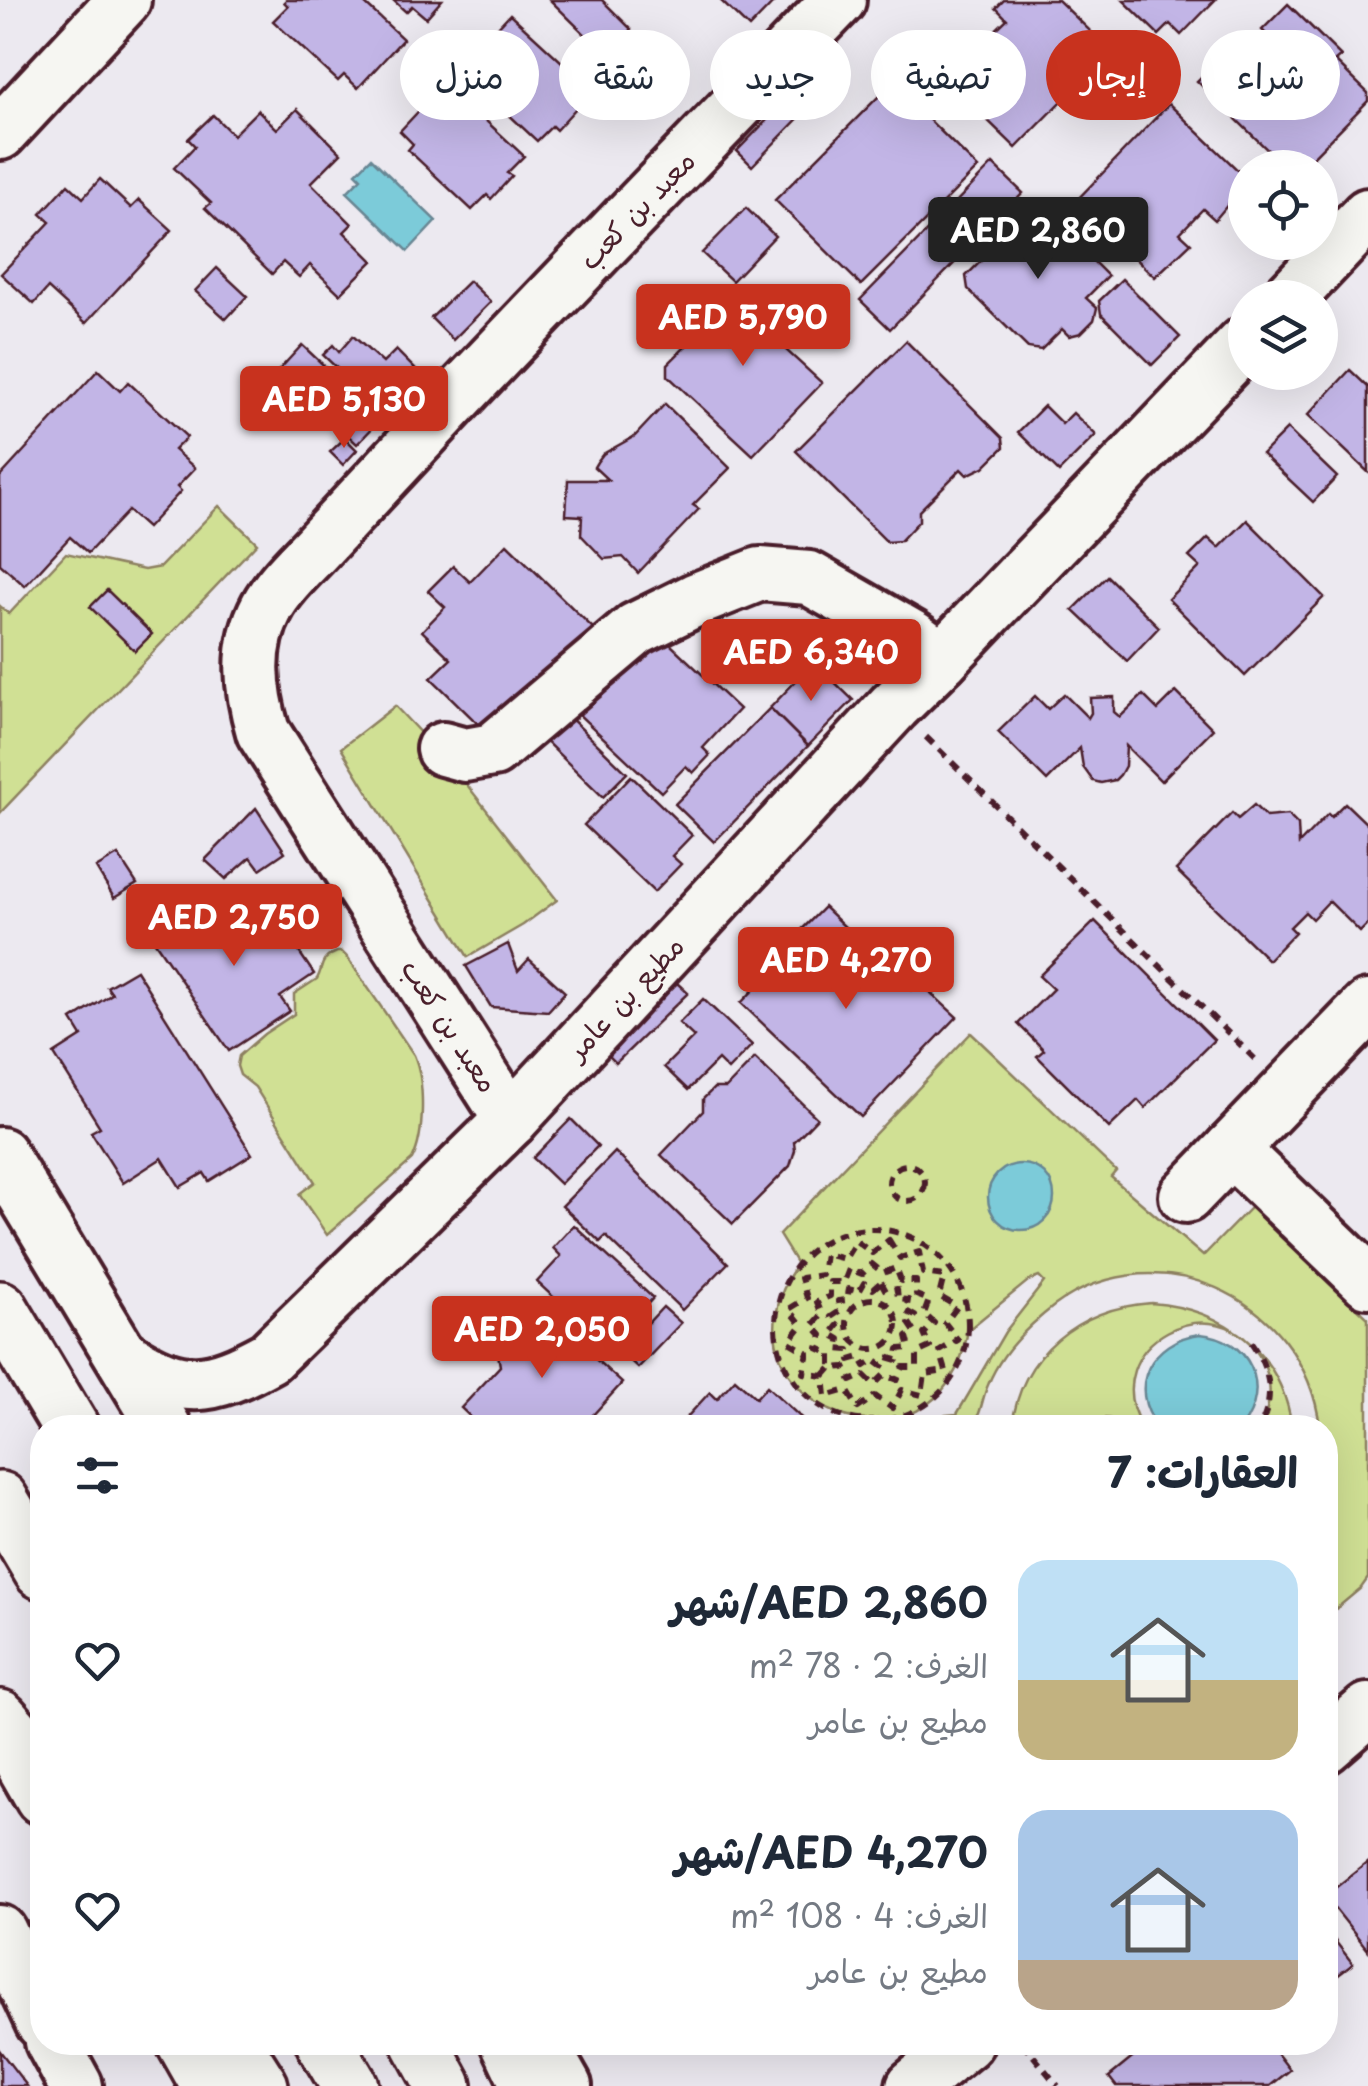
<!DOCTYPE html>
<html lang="ar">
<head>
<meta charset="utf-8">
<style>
	body { margin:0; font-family:"Playpen Sans","Playpen Sans Arabic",sans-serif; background:#f2f2f3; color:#1f2937; direction:rtl; height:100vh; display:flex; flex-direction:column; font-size:38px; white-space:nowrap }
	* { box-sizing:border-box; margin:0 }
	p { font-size:32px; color:#747a83 }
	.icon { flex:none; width:55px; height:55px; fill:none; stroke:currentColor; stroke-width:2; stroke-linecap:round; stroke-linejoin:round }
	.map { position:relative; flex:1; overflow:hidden; direction:ltr }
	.panel { position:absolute; left:30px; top:1415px; width:1308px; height:640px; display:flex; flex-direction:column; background:#fff; border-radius:40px; box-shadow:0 10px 40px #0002; direction:rtl }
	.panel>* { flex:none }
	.banner { position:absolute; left:30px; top:30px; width:1310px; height:90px; direction:rtl; display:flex; gap:20px }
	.controls { position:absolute; left:1228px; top:150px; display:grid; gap:20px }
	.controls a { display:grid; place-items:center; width:110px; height:110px; border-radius:50%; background:#fff; box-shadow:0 10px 40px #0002; font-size:50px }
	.price { position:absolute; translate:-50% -85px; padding:0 22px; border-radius:10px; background:#c8321e; color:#fff; font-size:32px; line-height:65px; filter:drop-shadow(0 2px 5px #0008) }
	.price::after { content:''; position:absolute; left:50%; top:60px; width:30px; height:22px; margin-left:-15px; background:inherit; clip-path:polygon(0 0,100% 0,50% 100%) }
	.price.current { background:#222; color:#fff }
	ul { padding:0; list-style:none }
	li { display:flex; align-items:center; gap:30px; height:250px; padding:0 40px }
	li span { display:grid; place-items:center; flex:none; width:280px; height:200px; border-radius:30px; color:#555 }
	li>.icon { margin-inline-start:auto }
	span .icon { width:120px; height:120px; fill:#fffc; stroke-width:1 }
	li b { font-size:42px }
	h2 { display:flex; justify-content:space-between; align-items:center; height:120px; padding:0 40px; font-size:42px }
	.chip { padding:0 35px; border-radius:45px; background:#fff; box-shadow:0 10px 40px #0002; font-size:35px; line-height:90px }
	.chip.current { background:#c8321e; color:#fff }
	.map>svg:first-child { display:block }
</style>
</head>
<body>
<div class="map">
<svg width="1368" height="2086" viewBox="0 0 1368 2086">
	<rect width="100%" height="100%" fill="#ece9f0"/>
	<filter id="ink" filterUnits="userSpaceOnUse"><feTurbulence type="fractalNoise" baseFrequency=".01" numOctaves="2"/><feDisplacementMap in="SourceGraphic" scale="20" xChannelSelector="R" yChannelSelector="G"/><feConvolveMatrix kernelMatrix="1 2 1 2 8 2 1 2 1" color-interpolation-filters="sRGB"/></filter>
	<g filter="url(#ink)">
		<g fill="#d0e094" stroke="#8d8060" stroke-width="2.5">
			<path d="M219,506L257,543L0,813V606L9,614L66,553L144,570L160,567Z"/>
			<path d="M395,706L457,772L557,900L523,925L468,957L341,748Z"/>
			<path d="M337,952H342L347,957L414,1055C425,1081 425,1135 412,1160L327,1235L299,1194L315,1182L255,1087L240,1075L237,1066L239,1056L264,1034L294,1014V994L317,979C324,966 319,959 337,952Z"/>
			<path d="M971,1033L1116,1171L1111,1177L1203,1256L1251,1207L1368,1318V1578L1361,1588L1325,1618V1428L1320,1427C1304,1295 1149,1225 1044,1314C1021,1333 999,1357 988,1385C982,1398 981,1415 973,1427H936L938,1416L957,1414L1005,1332L1044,1282L1039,1277L1028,1281L968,1330C941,1499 703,1405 797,1264L779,1235Z"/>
			<path d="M1151,1303C1225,1309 1281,1351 1292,1427H1259C1271,1407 1274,1383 1262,1361C1219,1277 1093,1345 1142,1427H1084L1078,1423L1068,1427H1012C1020,1353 1080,1308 1151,1303Z"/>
		</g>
		<g fill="#7ccbd9" stroke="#688693" stroke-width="2.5">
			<path d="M371,158L436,221L408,251L347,192L361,178L356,173Z"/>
			<circle cx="1021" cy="1197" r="33"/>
			<path d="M1200,1334C1250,1338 1272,1387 1242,1427H1158C1126,1387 1151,1340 1200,1334Z"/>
		</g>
		<g fill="#c2b5e6" stroke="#4a1f2b" stroke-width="2.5">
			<path d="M286,0H361L403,39L358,88L344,75L338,81L273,21L288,6L284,2Z"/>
			<path d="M393,0H442L426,18L412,6L406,12Z"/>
			<path d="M550,0H602L631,29L606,55Z"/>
			<path d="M720,0H776L749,28Z"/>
			<path d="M1004,0H1058L1111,51L1016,148L937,71L972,31L983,42L1007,19L996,8Z"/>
			<path d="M1123,0H1215L1181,35L1170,24L1159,35Z"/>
			<path d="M1288,4L1341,56L1335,61L1368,93V101L1302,168H1286L1197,81L1225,53L1240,68L1270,38L1262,30Z"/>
			<path d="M510,14L589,87L573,104L577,107L556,130L552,126L537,141L473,81L478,75L465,62Z"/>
			<path d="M831,54L846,69L752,166L737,151Z"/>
			<path d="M445,83L524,156L507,173L512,176L491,199L487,195L472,210L408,150L413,144L400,131Z"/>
			<path d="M892,83L978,168L861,285L775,200Z"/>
			<path d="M1169,104L1245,177V184L1215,220L1203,209L1180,233L1191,243L1155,277L1076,201Z"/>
			<path d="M297,109L341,153L311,183L352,224L344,232L373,261L340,294L310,265L299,277L283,262L272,274L205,208L211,203L174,168L195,146L188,139L213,115L233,135L258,110L277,129Z"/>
			<path d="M993,164L1023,193L890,329L860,300Z"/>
			<path d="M100,179L131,208L139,200L172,230L86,323L48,288L34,304L1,274L50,222L41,214L68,184L83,198Z"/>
			<path d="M1037,205L1108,276L1086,298L1097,308L1094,320L1081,333L1069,336L1062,329L1041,350L1028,348L968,289L966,276Z"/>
			<path d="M746,208L775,236L732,281L702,253Z"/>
			<path d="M217,268L247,296L226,319L195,291Z"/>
			<path d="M1122,279L1180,337L1152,365L1101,314L1099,301Z"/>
			<path d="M469,281L491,302L453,340L431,318Z"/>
			<path d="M741,288H752L789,323L774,339L822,383L753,455L668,376V364L698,334L696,317L710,302L727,304Z"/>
			<path d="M353,336L383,363L396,350L421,375L384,413L323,355L333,345L339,352Z"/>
			<path d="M906,341L1003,438L1004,447L984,467L967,475L961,469L919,511V521L900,541L887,542L796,451Z"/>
			<path d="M302,345L381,419L357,444L338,426L349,414L310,377L299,389L279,370Z"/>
			<path d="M98,370L120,391L128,382L187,437L174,450L195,468L177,487L181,491L147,528L128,511L88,553L70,537L25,586L0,564V477Z"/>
			<path d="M1350,370L1368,387V472L1308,415Z"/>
			<path d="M665,404L730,468L693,505L699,509L638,573L623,557L604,559L581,535L582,516L566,515L568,480H608L594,467L597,462L603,454L635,436Z"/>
			<path d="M1044,406L1062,424L1073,413L1096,435L1059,472L1018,432Z"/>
			<path d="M1287,429L1337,477L1313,502L1262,454Z"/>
			<path d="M345,438L357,450L343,465L330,452Z"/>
			<path d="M1247,520L1324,597L1245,676L1168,599L1200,567L1189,557L1208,538L1219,548Z"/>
			<path d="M507,544L593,628L509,714L482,728L431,678L451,659L422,631L445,607L428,591L453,566L470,582Z"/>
			<path d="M1107,576L1159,627L1127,661L1073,610Z"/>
			<path d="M107,590L152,634L135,651L90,607Z"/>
			<path d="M653,628L739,709L703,748L710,755L693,773L686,766L661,792L575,711Z"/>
			<path d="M814,662L853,700L808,746L770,708Z"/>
			<path d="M1176,692L1213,729L1161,781L1126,746L1125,766L1120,775L1115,780L1101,783L1093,781L1083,767L1080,748L1047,781L998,732L1035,696L1048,709L1064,694L1088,718L1091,713L1090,698L1114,697V712L1120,717L1143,695L1158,710Z"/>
			<path d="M556,704L627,773L603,797L532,728Z"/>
			<path d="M770,708L808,746L714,842L675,804Z"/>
			<path d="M631,776L692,835L672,856L681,864L654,892L584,825Z"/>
			<path d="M1345,803L1368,825V924L1360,932L1329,901L1312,919L1305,912L1290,927L1295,932L1268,960L1176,870L1232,813L1238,819L1254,805L1266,817L1288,815L1298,825L1299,844L1328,814L1331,817Z"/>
			<path d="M256,808L285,852L260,869L251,857L226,879L205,860Z"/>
			<path d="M118,855L137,884L114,898L96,868Z"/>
			<path d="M215,897L237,930L270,909L314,974L280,997L290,1011L229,1051L153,939Z"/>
			<path d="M824,907L911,990L919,982L957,1017L861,1117L741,1003L763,980L757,975Z"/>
			<path d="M1095,921L1214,1040L1145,1108L1138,1100L1109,1128L1037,1056L1044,1050L1018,1024L1053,989L1039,976Z"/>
			<path d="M508,944L518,971L529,959L565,992L548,1011L491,1007L466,966Z"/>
			<path d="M136,970L252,1154L209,1181L204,1173L180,1187L162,1158L123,1183L91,1132L100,1127L54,1054L82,1036L72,1020L112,994L107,987Z"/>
			<path d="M677,983L688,993L616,1063L606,1053Z"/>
			<path d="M703,999L752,1045L728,1070L718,1060L688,1090L664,1067L694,1037L679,1023Z"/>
			<path d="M755,1058L817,1118L794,1142L795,1150L790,1166L733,1224L661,1155L703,1111V1099L714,1088H726Z"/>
			<path d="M571,1119L598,1146L560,1184L533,1158Z"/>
			<path d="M615,1152L728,1263L682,1310L606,1236L600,1242L562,1206Z"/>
			<path d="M574,1225L653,1298L608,1348L537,1282L561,1256L553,1248Z"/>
			<path d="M536,1305L622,1383L581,1428H482L461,1408L500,1366L497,1348Z"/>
			<path d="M663,1307L681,1323L638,1368L621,1352Z"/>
			<path d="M735,1379L756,1398L767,1386L811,1427L677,1428L710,1392L717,1399Z"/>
			<path d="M1368,1862V1950L1325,1896Z"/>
			<path d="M1325,1928L1353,1964L1325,1985Z"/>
			<path d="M1152,2042H1268L1290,2070L1270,2086H1116L1109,2077Z"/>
			<path d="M0,2051L27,2086H0Z"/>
		</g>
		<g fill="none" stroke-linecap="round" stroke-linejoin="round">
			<g stroke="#4a1f2b" stroke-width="60">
				<g id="minor">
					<path d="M0,133L124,0"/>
					<path d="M1289,298L1368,215"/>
					<path d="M443,749L465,755L493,750L636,629L695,600L760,574L809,578L912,637L942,659"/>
					<path d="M511,1120L263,732C251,691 245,648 267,607C280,583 302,564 320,544C356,505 393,466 429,427C564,283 702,142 839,0"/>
					<path d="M1231,1149L1368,1281"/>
					<path d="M0,1154L165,1428"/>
					<path d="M1186,1196L1368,1007"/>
					<path d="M125,1357C183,1394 209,1390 269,1357L511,1120L894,706L942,659L1245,343"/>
					<path d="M3,1730L42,1798"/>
					<path d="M1325,1747L1368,1710"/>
					<path d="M0,1932L42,2022"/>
					<path d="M52,2042L76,2086"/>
					<path d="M183,2042L208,2086"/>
					<path d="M540,2042L565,2086"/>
					<path d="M913,2086L967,2042"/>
				</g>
			</g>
			<g stroke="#4a1f2b" stroke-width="62">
				<g id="highway">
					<path d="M0,1309L71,1428"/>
					<path d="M0,1500L42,1571"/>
					<path d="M0,1718L42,1766"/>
					<path d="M232,2042L260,2086"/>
					<path d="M324,2042L350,2086"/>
					<path d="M420,2042L444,2086"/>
					<path d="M509,2042L530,2086"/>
				</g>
			</g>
			<g stroke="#4a1f2b" stroke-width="6" stroke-dasharray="10 8" stroke-linecap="butt">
				<path d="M926,737L1257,1061"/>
				<circle cx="907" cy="1183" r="18"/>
				<circle cx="872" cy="1325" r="96"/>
				<path d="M889,1240L900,1258L919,1252L923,1273L944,1276L939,1296L957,1307L945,1323L958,1340L940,1351L946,1371L925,1374L922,1395L902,1390L892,1408L875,1396L858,1408L847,1390L826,1396L824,1376L803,1373L808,1353L789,1342L802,1325L789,1309L807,1298L801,1278L822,1275L825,1254L845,1259L856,1241L872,1253Z"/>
				<path d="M881,1282L886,1291L897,1289L898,1299L908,1300L906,1311L915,1316L909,1323L915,1332L907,1337L910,1348L899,1349L897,1360L887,1357L882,1366L874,1360L865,1366L860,1357L850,1360L849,1350L838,1349L840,1339L831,1334L838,1325L831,1317L840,1311L838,1301L847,1300L849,1289L859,1292L864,1283L873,1289Z"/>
				<circle cx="872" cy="1324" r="25"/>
				<path d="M1251,1343C1270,1370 1276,1397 1259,1428"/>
				<path d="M824,1376L831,1368L845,1367L851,1381L864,1375L874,1385L884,1375L897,1380L903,1367H917V1353L930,1347L924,1334L934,1323L924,1314L929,1300L916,1295V1281H901L896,1268L883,1273L872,1264L862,1274L849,1269L844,1282H830V1296L817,1302L822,1315L813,1325L822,1335L818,1348L831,1354V1368"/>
				<path d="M1068,1428C1091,1417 1112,1418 1134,1428"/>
				<path d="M1022,2042L1058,2086"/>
			</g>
			<use href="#minor" stroke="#f6f6f2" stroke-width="52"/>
			<use href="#highway" stroke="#f6f6f2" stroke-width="55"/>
		</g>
	</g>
	<g text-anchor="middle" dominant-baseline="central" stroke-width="9" stroke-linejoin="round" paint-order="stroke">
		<g font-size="28" fill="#4a1f2b" stroke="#f6f6f2">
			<text transform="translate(636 209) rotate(-46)">معبد بن كعب</text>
			<text transform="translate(624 997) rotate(-47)">مطيع بن عامر</text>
			<text transform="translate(451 1025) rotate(57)">معبد بن كعب</text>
		</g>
	</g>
</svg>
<div class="controls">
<a><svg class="icon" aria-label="locate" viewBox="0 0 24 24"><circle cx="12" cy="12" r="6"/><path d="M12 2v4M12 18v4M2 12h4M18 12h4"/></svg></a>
<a><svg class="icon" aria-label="layers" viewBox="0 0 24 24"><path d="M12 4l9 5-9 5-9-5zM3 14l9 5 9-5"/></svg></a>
</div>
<b class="price current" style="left:1038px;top:282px">AED 2,860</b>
<b class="price" style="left:743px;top:369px">AED 5,790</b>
<b class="price" style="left:344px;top:451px">AED 5,130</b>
<b class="price" style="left:811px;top:704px">AED 6,340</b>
<b class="price" style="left:234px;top:969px">AED 2,750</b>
<b class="price" style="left:846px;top:1012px">AED 4,270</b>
<b class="price" style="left:542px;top:1381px">AED 2,050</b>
<div class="banner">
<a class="chip">شراء</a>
<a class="chip current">إيجار</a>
<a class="chip">تصفية</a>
<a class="chip">جديد</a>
<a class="chip">شقة</a>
<a class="chip">منزل</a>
</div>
<section class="panel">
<h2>العقارات: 7<svg class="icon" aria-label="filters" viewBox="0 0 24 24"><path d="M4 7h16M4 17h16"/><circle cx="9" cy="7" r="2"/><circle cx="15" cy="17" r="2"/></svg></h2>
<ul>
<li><span style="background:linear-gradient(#bfe0f5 60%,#c2b280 0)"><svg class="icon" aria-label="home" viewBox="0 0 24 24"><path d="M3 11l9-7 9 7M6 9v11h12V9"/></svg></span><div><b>AED 2,860/شهر</b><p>الغرف: 2 · 78 m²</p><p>مطيع بن عامر</p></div><svg class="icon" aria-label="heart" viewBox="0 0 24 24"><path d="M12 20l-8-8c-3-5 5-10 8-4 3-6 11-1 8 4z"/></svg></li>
<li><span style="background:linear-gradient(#a9c7e8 75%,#b9a48a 0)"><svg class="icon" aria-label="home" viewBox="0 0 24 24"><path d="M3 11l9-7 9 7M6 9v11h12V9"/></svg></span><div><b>AED 4,270/شهر</b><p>الغرف: 4 · 108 m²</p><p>مطيع بن عامر</p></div><svg class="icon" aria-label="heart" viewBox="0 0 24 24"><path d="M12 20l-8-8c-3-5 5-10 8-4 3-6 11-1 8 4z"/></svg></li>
</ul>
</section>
</div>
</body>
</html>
